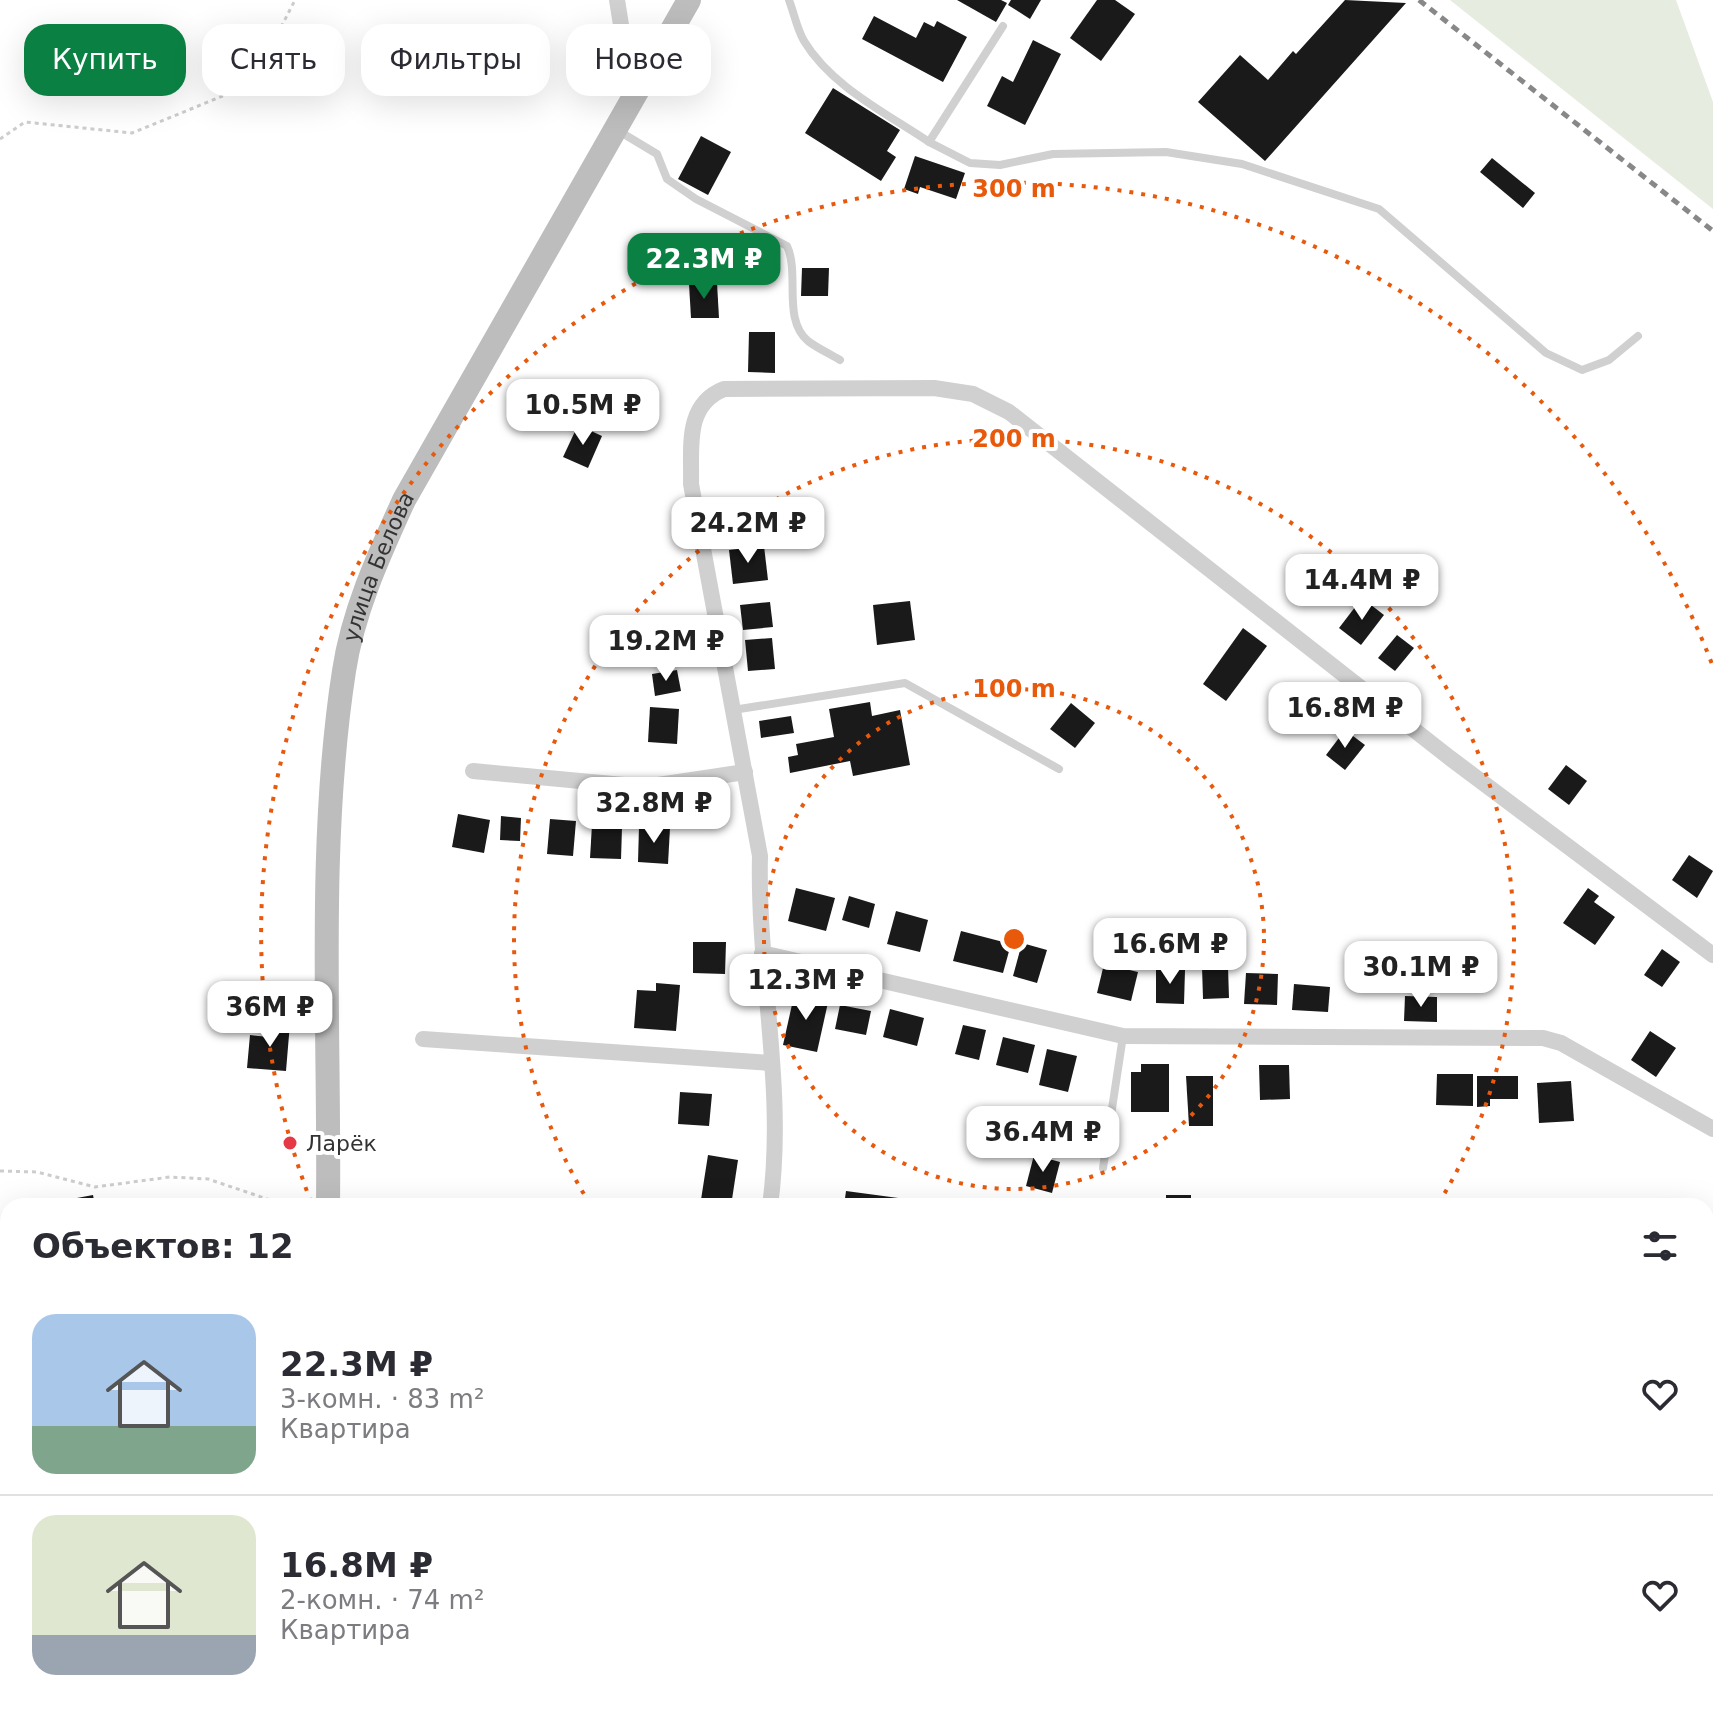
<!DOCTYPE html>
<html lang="ru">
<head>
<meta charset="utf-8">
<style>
	body { margin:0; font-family:"DejaVu Sans",sans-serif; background:#f2f2f3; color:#2b2b33; height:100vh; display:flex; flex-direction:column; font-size:30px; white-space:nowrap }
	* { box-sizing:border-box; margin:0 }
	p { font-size:26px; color:#7c7c81 }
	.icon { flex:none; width:44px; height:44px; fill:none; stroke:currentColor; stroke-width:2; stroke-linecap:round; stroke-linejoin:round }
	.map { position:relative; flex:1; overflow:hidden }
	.drawer { position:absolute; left:0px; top:1198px; width:1714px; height:514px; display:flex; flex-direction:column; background:#fff; border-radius:24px 24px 0 0; box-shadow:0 8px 32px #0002 }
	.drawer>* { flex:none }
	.top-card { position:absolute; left:24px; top:24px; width:800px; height:72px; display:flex; gap:16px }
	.price { position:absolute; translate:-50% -68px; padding:0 18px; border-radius:16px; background:#fff; color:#222; font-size:26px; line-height:52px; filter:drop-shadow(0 2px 4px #0008) }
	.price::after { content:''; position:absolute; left:50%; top:48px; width:24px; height:18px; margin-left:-12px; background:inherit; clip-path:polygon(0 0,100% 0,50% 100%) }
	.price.active { background:#0b8043; color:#fff }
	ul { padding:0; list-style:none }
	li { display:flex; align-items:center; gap:24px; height:200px; padding:0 32px }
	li+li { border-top:2px solid #e1e1e2 }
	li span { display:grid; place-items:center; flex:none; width:224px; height:160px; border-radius:24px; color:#555 }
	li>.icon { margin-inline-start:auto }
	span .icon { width:96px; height:96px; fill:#fffc; stroke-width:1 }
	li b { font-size:34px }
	h2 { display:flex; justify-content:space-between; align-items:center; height:96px; padding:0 32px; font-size:34px }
	.pill { padding:0 28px; border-radius:24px; background:#fff; box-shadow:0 8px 32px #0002; font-size:28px; line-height:72px }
	.pill.active { background:#0b8043; color:#fff }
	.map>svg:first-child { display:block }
</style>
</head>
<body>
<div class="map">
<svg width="1713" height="1711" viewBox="0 0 1713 1711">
	<rect width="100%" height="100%" fill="#fff"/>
	<path fill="#e6ecdf" d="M1450,0H1676L1713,102V209Z"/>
	<g fill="#1a1a1a">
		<path d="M957,0H1001L1007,3L996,22Z"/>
		<path d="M1011,0H1041L1030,19L1008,5Z"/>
		<path d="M1097,0H1115L1135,14L1101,61L1070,38Z"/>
		<path d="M1345,0L1406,3L1265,161L1198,102L1240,55L1268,80L1293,51L1296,54Z"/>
		<path d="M874,16L916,38L924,22L934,27L937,21L967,37L943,82L862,39Z"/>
		<path d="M1033,40L1061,54L1025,125L987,106L1002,76L1013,82Z"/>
		<path d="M833,88L900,130L887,151L896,157L881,181L805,133Z"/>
		<path d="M701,136L731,152L708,195L678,179Z"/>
		<path d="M915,156L965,173L956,199L920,187L918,194L904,189Z"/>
		<path d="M1492,158L1535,193L1523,208L1480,172Z"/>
		<path d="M802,268H829L828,296H801Z"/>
		<path d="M717,283L719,318H691L689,284Z"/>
		<path d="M749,332H775V373L748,372Z"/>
		<path d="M578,425L602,436L588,468L563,457Z"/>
		<path d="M764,546L768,580L733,584L729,550Z"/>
		<path d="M1362,598L1384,615L1361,645L1339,628Z"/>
		<path d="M910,601L915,640L877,645L873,605Z"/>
		<path d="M770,602L773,627L743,630L740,605Z"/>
		<path d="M1243,628L1267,646L1226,701L1203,684Z"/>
		<path d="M1397,635L1414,648L1395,671L1378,658Z"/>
		<path d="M772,638L775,669L748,671L745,640Z"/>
		<path d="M677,670L681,691L655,696L652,674Z"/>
		<path d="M870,702L872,716L900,710L910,765L853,776L850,761L790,773L788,757L798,755L796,744L834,737L829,709Z"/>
		<path d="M1071,703L1095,723L1075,748L1050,729Z"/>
		<path d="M650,707L679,709L677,744L648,742Z"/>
		<path d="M791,716L794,733L761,738L759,721Z"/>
		<path d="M1345,730L1365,745L1345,770L1326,755Z"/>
		<path d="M1566,765L1587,781L1569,805L1548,789Z"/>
		<path d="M458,814L490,820L484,853L452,847Z"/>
		<path d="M501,816L521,818L520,841L500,840Z"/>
		<path d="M550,819L576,821L573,856L547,854Z"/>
		<path d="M592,825L622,827L621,859L590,858Z"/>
		<path d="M639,827L670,828L668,864L638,862Z"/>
		<path d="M1689,855L1713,871L1697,898L1672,880Z"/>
		<path d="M796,888L835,898L826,931L788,921Z"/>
		<path d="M1588,888L1599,896L1594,902L1615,917L1595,945L1563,923Z"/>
		<path d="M849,896L875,904L869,928L842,920Z"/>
		<path d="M896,911L928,920L920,952L887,944Z"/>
		<path d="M961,931L1011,944L1003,973L953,961Z"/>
		<path d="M693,942H726L725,974L693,973Z"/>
		<path d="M1022,943L1047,950L1037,983L1013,976Z"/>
		<path d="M1662,949L1680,962L1662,987L1644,975Z"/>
		<path d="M1104,964L1138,972L1131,1001L1097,993Z"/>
		<path d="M1202,967H1228L1229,998L1203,999Z"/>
		<path d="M1156,969L1185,970L1184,1004L1156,1003Z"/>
		<path d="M1246,973L1278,974L1277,1005L1244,1004Z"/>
		<path d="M656,983L680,985L676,1031L634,1028L637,990L656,991Z"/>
		<path d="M1294,984L1330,987L1328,1012L1292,1010Z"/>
		<path d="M795,991L829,998L817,1052L783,1045Z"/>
		<path d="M1405,996L1437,997V1022L1404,1021Z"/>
		<path d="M840,1005L871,1011L866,1035L835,1029Z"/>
		<path d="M890,1009L924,1018L917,1046L883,1037Z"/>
		<path d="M270,1021L290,1023L286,1071L247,1068L250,1035L268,1037Z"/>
		<path d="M963,1025L986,1030L979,1060L955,1054Z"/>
		<path d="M1650,1031L1676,1048L1656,1077L1631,1060Z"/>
		<path d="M1003,1037L1035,1045L1028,1073L996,1065Z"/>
		<path d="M1047,1049L1077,1056L1068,1092L1039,1085Z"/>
		<path d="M1141,1064H1169V1112H1131V1072H1141Z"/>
		<path d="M1259,1065H1289L1290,1099L1260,1100Z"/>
		<path d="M1437,1074H1473V1106L1436,1105Z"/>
		<path d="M1186,1076H1213V1126H1189Z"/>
		<path d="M1477,1076H1518V1099H1490V1106L1477,1107Z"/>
		<path d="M1571,1081L1574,1121L1539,1123L1537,1083Z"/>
		<path d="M680,1092L712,1094L709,1126L678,1124Z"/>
		<path d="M708,1155L738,1160L731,1206H700Z"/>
		<path d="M1034,1155L1060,1162L1052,1193L1026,1186Z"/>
		<path d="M846,1191L943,1204L942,1206H844Z"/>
		<path d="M93,1195L95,1206H62L61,1201Z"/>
		<rect x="1166" y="1195" width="25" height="11"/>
		<path d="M8,1277V1433L0,1434V1278Z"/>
		<path d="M7,1487L8,1590L1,1612L0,1509Z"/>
		<path d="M349,1704H389L387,1711H346Z"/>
		<rect x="796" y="1704" width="35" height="7"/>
		<path d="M917,1704H950V1711H916Z"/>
		<path d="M1138,1704H1176V1708L1138,1707Z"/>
		<path d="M1226,1704H1258V1711H1233L1226,1709Z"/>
	</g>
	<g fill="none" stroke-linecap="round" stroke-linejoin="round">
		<g stroke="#cdcdcd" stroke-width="3" stroke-dasharray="4 4" stroke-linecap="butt">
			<path d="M0,139L25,122L132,133L235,91L278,33L295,0"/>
			<path d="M0,1171L37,1172L95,1187L170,1177L208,1179L288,1206"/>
		</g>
		<g stroke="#d0d0d0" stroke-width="8">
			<path d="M789,0C794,13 797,29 804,41C831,86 886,113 929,142L1003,26"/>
			<path d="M617,130L657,154L667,179L696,199L787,246C800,274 782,319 808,341C817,348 830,354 840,360"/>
			<path d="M929,142L970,163L1000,165L1053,154L1166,152L1242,164L1379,209L1546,353L1582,370L1609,360L1638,336"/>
			<path d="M733,710L905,683L1059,769"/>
			<path d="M1103,1168L1123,1036"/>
			<path d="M0,1454L8,1463"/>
		</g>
		<g stroke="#d0d0d0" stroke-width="16">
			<path d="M617,0L633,100"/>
			<path d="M473,771L645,787L745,772"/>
			<path d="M762,953L1123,1036L1543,1038L1561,1043L1713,1129"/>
			<path d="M423,1039L771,1063"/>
			<path d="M770,1206C786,1090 757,972 760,856L691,484C692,448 684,405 724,389L934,388L973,394L1009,412L1450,758L1713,955"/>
			<path d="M1706,1323H1713"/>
			<path d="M1569,1704V1711"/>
			<path d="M769,1711L770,1704"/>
			<path d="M976,1711V1704"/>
			<path d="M1204,1711L1205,1704"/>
		</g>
		<path stroke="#d0d0d0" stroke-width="20" d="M1706,1570L1713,1568"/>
		<g stroke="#bdbdbd" stroke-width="24">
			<path id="s1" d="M328,1206C330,1031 317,845 344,671C353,611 379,555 404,500L689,0"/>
			<path d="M201,1711L203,1704"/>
		</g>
		<path stroke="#888" stroke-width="5" stroke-dasharray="8 6" stroke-linecap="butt" d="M1419,0L1713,231"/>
	</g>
	<g fill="none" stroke="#e8590c" stroke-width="4" stroke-dasharray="4 8">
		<circle cx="1014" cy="939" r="250"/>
		<path d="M590 1204A500 500 0 1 1 1438 1204"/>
		<path d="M311 1202A750 750 0 0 1 1712 664"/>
	</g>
	<circle fill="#e63946" stroke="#fff" stroke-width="3" cx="290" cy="1143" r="8"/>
	<g text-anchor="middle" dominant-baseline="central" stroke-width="8" stroke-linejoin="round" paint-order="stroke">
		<g font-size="22" fill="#333" stroke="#fff">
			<text stroke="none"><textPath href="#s1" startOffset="646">улица Белова</textPath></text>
		</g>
		<g font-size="22" fill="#333" stroke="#fff" text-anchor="start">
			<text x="306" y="1143">Ларёк</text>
		</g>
	</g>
	<circle cx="1014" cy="939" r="12" fill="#e8590c" stroke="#fff" stroke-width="4"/>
	<g font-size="24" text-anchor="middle" font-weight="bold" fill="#e8590c" stroke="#fff" stroke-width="8" stroke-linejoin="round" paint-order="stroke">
		<text x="1014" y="197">300 m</text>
		<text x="1014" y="447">200 m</text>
		<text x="1014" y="697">100 m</text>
	</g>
</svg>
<b class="price active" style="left:704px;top:301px">22.3M ₽</b>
<b class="price" style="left:583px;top:447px">10.5M ₽</b>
<b class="price" style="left:748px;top:565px">24.2M ₽</b>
<b class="price" style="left:1362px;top:622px">14.4M ₽</b>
<b class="price" style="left:666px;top:683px">19.2M ₽</b>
<b class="price" style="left:1345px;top:750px">16.8M ₽</b>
<b class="price" style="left:654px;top:845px">32.8M ₽</b>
<b class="price" style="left:1170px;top:986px">16.6M ₽</b>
<b class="price" style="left:1421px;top:1009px">30.1M ₽</b>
<b class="price" style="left:806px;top:1022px">12.3M ₽</b>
<b class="price" style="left:270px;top:1049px">36M ₽</b>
<b class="price" style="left:1043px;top:1174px">36.4M ₽</b>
<div class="top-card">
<a class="pill active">Купить</a>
<a class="pill">Снять</a>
<a class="pill">Фильтры</a>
<a class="pill">Новое</a>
</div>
<section class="drawer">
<h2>Объектов: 12<svg class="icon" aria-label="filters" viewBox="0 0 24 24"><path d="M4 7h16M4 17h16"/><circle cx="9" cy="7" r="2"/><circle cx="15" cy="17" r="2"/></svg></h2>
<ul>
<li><span style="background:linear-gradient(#a9c7e8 70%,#7fa58c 0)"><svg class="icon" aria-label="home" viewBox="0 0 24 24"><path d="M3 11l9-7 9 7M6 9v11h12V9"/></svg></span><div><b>22.3M ₽</b><p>3-комн. · 83 m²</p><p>Квартира</p></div><svg class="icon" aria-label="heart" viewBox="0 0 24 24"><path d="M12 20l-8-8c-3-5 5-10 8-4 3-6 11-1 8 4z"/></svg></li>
<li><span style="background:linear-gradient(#dfe7d0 75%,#9aa5b1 0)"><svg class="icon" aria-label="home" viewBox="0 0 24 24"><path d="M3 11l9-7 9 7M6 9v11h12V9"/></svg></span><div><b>16.8M ₽</b><p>2-комн. · 74 m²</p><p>Квартира</p></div><svg class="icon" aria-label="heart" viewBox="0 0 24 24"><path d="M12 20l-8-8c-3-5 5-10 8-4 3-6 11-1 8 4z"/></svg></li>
</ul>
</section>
</div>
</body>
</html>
